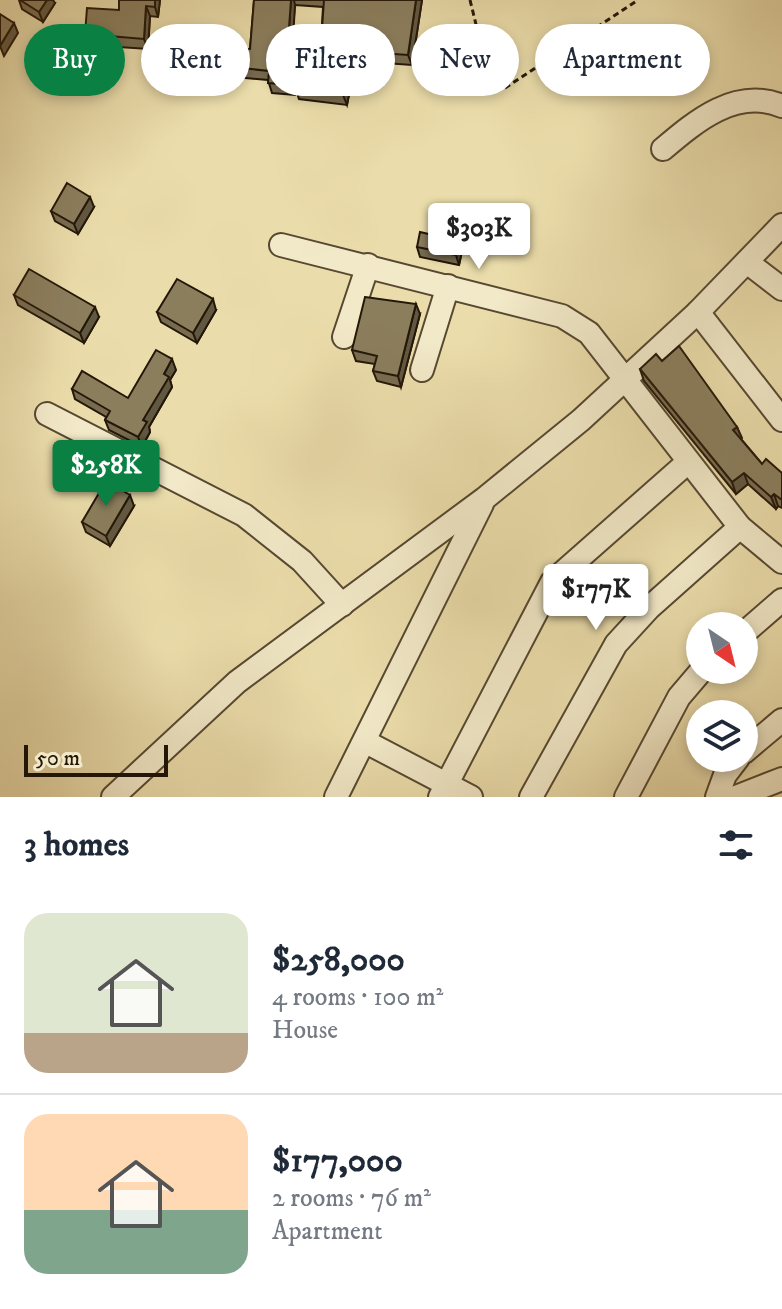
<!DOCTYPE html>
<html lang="en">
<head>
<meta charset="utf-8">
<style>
	body { margin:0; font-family:"IM FELL DW Pica",serif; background:#f6f6f7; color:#1f2937; height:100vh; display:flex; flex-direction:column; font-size:30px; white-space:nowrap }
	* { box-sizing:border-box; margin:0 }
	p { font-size:26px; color:#747a83 }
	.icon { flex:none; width:44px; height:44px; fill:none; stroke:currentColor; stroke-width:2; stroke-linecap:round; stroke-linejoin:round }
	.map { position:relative; height:797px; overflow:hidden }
	.details { display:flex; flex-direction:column; background:#fff; flex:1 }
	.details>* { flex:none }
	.guide { position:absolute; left:24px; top:24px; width:734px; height:72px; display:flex; gap:16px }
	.needle { width:52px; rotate:145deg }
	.tools { position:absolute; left:686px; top:612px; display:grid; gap:16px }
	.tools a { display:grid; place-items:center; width:72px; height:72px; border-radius:50%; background:#fff; box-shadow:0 4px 12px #0003; font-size:40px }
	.scale { position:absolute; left:24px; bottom:20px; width:144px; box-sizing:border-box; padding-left:8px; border:4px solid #241708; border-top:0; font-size:22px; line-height:28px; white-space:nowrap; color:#241708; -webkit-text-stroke:6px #f2e9c8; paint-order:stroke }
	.price { position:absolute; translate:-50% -68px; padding:0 18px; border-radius:8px; background:#fff; color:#222; font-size:26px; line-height:52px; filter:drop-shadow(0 2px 4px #0008) }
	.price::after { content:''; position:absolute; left:50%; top:48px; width:24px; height:18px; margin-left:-12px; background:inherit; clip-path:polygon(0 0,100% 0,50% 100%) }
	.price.active { background:#0b8043; color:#fff }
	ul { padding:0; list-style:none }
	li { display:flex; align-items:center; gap:24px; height:200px; padding:0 24px }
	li+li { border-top:2px solid #e0e1e3 }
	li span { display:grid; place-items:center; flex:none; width:224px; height:160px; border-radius:24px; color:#555 }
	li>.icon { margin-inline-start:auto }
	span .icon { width:96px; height:96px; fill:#fffc; stroke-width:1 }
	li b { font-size:34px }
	h2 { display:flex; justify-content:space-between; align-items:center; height:96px; padding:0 24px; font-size:34px }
	.pill { padding:0 28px; border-radius:36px; background:#fff; box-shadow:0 4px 12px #0003; font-size:28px; line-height:72px }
	.pill.active { background:#0b8043; color:#fff }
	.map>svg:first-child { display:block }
</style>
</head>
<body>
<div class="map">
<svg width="782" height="797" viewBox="0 0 782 797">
	<rect width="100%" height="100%" fill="#ebddab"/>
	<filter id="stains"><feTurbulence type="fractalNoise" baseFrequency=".0025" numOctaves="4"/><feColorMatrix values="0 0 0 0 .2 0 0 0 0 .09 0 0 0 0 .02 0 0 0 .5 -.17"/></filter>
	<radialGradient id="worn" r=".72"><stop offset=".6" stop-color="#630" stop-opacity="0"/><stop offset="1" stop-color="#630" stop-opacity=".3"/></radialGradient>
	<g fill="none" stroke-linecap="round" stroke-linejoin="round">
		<g stroke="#564831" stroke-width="26">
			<g id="minor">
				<path d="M663,149C696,121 736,87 782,106"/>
				<path d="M281,245L562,316L589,333L740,527L782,562"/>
				<path d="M747,262L782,289"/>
				<path d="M698,312L782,420"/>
				<path d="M344,337L368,265"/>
				<path d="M422,370L448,286"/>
				<path d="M47,414L244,515L302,561L342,605"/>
				<path d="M744,633L782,600"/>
				<path d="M366,742L471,797"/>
				<path d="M744,752L782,720"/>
				<path d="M113,797L237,682L484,499L581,420L698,312L782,225"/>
				<path d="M336,797L482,504"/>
				<path d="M440,797L552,582L688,462"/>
				<path d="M531,797L616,644L649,608L740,527"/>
				<path d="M626,797L679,697L702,670"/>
				<path d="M717,797L725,775L738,758"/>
				<path d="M736,797L782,779"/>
			</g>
		</g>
		<path stroke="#241708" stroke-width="3" stroke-dasharray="6 4" stroke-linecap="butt" d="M470,0L485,61L502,90L638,0"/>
		<use href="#minor" stroke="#f2e9c8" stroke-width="22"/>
	</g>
	<g fill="#786c50" stroke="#241708" stroke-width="2" fill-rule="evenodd">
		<path d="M19,0L55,3L43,22L22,9Z"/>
		<path d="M160,0L158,17L150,16L148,49L89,45L85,34L119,10Z"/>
		<path d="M254,0H422L412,65L384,63L382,86L351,84L347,105L299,99L296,90L295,95L272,93L268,80L235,77L232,67L250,49ZM295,5L323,7L321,43L325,53H328L326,77L297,75L300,39L296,29H293Z"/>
		<path d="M94,207L78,234L55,221L51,211Z"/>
		<path d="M459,241L462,251L459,265L420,257L417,247Z"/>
		<path d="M14,295L99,317L84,343L18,305Z"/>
		<path d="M216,310L197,343L161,322L157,312Z"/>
		<path d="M420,314L401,387L377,381L373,371L375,364L356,361L352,350Z"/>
		<path d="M662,361L737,427L741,439L762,464L782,473V508L778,506L776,509L748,484L736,494L644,381L640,369Z"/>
		<path d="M176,370L170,380L172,387L149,427L150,432L142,447L109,430L105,420L106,417L75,399L72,389L128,398Z"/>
		<path d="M134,506L110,546L86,532L82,522Z"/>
	</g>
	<g fill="#615841" stroke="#241708" stroke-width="2">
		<path d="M47,0H53L55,3L43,22L39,12Z"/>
		<path d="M155,0H160L158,17L155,7Z"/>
		<path d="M291,0H294L295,5L293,39L289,28Z"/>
		<path d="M416,0H422L412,65L408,55Z"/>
		<path d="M146,6L150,16L148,49L144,39Z"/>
		<path d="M14,23L18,33L4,56L0,46Z"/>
		<path d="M296,29L300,39L295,95L292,85Z"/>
		<path d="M380,53L384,63L382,86L378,76Z"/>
		<path d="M347,74L351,84L347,105L343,95Z"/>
		<path d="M90,197L94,207L78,234L74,224Z"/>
		<path d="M459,241L462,251L459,265L456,255Z"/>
		<path d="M213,299L216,310L197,343L193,333Z"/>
		<path d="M416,304L420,314L401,387L398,376Z"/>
		<path d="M95,307L99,317L84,343L80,333Z"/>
		<path d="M172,359L176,370L170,380L172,387L149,427L150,432L142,447L138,437L143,420L164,374Z"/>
		<path d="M737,427L742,438L738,441L733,430Z"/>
		<path d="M744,473L748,484L736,494L732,482Z"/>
		<path d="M774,494L778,506L776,509L771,497Z"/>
		<path d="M130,495L134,506L110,546L106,536Z"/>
	</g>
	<g fill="#8b7e5d" stroke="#241708" stroke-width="2">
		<path d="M20,0H47L39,12Z"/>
		<path d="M119,0H155V7L146,6L144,39L85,34L87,8L119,10Z"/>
		<path d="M254,0H291L289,28L296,29L292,85L268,83L269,71L232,67L233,48L250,49Z"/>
		<path d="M324,0H416L408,55L380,53L378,76L347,74L343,95L296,89L297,75L326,77L329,43H321Z"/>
		<path d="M0,14L14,23L0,46Z"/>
		<path d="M67,183L90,197L74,224L51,211Z"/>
		<path d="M420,232L459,241L456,255L417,247Z"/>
		<path d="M29,269L95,307L80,333L14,295Z"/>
		<path d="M177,279L213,299L193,333L157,312Z"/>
		<path d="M365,297L416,304L398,376L373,371L377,356L352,350Z"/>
		<path d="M679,346L737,427L733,430L762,464L766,459L782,473V500L774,494L771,497L744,473L732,482L640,369L656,354L662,361Z"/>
		<path d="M156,350L172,359L164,374L169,377L143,420L147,422L138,437L105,420L110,411L72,389L82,371L128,398Z"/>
		<path d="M106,481L130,495L106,536L82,522Z"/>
	</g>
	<rect width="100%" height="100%" filter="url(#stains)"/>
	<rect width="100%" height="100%" fill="url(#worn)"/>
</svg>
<div class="tools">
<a><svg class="needle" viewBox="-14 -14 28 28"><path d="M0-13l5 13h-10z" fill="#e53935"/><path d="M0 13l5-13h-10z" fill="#747a83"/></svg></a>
<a><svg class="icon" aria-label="layers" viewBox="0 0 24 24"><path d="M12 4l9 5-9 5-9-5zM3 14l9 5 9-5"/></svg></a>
</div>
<div class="scale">50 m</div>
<b class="price" style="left:479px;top:271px">$303K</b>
<b class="price active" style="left:106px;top:508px">$258K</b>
<b class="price" style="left:596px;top:632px">$177K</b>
<div class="guide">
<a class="pill active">Buy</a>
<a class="pill">Rent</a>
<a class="pill">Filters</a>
<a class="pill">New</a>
<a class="pill">Apartment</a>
</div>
</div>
<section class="details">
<h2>3 homes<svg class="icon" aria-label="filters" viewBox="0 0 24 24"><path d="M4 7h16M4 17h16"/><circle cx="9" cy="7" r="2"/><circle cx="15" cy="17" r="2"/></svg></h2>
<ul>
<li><span style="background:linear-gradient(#dfe7d0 75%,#b9a48a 0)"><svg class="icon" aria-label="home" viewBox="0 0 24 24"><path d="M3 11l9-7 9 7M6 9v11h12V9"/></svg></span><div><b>$258,000</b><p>4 rooms · 100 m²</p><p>House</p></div></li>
<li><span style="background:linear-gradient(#ffd9b3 60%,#7fa58c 0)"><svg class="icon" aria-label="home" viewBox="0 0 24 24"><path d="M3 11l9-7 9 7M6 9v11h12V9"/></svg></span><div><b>$177,000</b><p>2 rooms · 76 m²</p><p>Apartment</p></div></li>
</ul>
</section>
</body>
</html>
